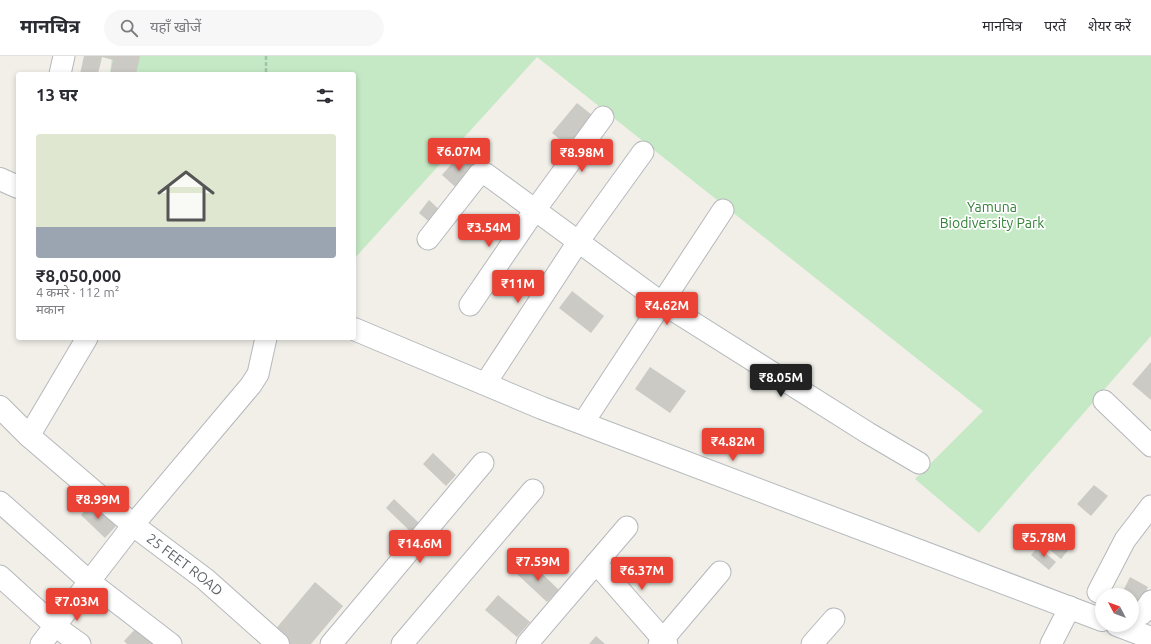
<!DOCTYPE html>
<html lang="hi">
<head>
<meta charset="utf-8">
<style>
	body { margin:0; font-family:Ubuntu,"Noto Sans Devanagari",sans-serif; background:#f7f7f7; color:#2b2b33; height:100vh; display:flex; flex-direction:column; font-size:15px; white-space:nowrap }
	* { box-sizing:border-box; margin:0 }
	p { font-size:13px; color:#7c7c81 }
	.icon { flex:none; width:22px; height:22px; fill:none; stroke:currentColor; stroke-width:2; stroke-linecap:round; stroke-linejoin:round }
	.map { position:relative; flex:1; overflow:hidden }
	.sheet { position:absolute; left:16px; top:16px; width:340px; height:268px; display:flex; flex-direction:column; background:#fff; border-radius:4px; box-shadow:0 2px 6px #0003 }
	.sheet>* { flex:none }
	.needle { width:26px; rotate:311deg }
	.controls { position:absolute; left:1095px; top:532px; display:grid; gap:8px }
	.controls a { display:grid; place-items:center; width:44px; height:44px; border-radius:50%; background:#fff; box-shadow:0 2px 6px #0003; font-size:20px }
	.price { position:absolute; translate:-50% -34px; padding:0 9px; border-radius:4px; background:#ea4335; color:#fff; font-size:13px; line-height:26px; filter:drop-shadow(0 1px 2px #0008) }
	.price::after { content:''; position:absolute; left:50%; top:24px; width:12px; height:9px; margin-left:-6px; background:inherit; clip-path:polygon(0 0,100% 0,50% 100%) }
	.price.selected { background:#222; color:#fff }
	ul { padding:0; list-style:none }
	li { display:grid; align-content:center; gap:8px; height:212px; padding:0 20px }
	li+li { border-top:1px solid #e1e1e2 }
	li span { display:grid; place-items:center; height:124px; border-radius:4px; color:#555 }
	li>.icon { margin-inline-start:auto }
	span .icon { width:72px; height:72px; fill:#fffc; stroke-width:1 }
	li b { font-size:17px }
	h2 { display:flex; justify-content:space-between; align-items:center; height:48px; padding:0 20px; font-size:17px }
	header { display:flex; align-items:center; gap:24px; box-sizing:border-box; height:56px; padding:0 20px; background:#fff; border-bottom:1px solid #e1e1e2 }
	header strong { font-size:19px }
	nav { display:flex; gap:22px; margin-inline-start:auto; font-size:14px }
	.search { width:280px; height:36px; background:#f7f7f7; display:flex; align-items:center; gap:10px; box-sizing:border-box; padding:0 14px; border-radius:22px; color:#7c7c81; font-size:15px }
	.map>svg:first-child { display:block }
</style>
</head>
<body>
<header>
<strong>मानचित्र</strong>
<div class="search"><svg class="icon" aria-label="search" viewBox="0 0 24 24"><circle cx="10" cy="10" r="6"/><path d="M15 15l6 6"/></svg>यहाँ खोजें</div>
<nav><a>मानचित्र</a><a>परतें</a><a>शेयर करें</a></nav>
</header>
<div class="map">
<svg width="1151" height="588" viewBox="0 0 1151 588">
	<rect width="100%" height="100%" fill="#f1efe8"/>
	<path fill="#c5e8c5" d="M112,0H1151V280L979,477L915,423L983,355L537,1L354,203V18H110Z"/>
	<g fill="#cccac5">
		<path d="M84,0H140L136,18H110L113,4L102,1L98,18H80Z"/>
		<path d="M577,47L597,63L572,93L552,77Z"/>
		<path d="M461,97L475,109L460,135L442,119Z"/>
		<path d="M429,144L443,157L433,169L419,157Z"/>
		<path d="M572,235L604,260L591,277L559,252Z"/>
		<path d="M1151,306V344L1132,328Z"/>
		<path d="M650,311L686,335L670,357L635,333Z"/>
		<path d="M433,397L456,419L446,430L423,408Z"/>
		<path d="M1094,429L1108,440L1091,460L1077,448Z"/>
		<path d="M394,443L420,468L412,477L386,452Z"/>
		<path d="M92,447L116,470L105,482L81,459Z"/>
		<path d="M1049,475L1070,492L1061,503L1040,486Z"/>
		<path d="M1038,491L1056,506L1049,514L1031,499Z"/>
		<path d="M529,505L559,534L547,546L517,518Z"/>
		<path d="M1130,521L1148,531L1137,552L1132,549V539H1121Z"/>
		<path d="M315,526L343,550L311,588H290L274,575Z"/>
		<path d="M498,539L530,566L517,581L485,554Z"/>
		<path d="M140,568L155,588H127L124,585Z"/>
		<path d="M596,580L605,588H589Z"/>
	</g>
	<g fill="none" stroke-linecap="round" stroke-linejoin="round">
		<g stroke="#b5b8bc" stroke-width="23">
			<g id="minor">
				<path d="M60,18L64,0"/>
				<path d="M428,183L479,118L482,117L486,118L662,247L868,377L919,407"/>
				<path d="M470,249L535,154L603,61"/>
				<path d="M485,328L578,186L643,96"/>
				<path d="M1104,345L1151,390"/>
				<path d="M583,367L723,154"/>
				<path d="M29,380L87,282"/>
				<path d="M0,446L89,525L171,588"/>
				<path d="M596,507L667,588"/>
				<path d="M0,520L55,570L80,588"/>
				<path d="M1098,536L1125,484L1151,450"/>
				<path d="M1142,558L1151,545"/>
				<path d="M41,588L133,469L251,329L258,318L266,282"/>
				<path d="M331,588L483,407"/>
				<path d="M402,588L533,434"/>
				<path d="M527,588L627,471"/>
				<path d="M659,588L720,516"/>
				<path d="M812,588L834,563"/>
				<path d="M1051,588L1070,551"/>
			</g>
		</g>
		<g stroke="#b5b8bc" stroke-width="24">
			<g id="tertiary">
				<path d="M0,123L18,131"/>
				<path d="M354,273L542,352L1102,564"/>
				<path id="s1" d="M0,351L29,380L133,469L205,523L278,588"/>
				<path d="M1117,569L1151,582"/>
			</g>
		</g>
		<path stroke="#9cc7a9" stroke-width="2.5" stroke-dasharray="4 2" stroke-linecap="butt" d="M266,0V18"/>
		<use href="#minor" stroke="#fff" stroke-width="21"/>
		<use href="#tertiary" stroke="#fff" stroke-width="22"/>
	</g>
	<g text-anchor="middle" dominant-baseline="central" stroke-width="3.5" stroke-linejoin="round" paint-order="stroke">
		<g font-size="14" fill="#348238" stroke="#fff">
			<text x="992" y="151">Yamuna<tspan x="992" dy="16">Biodiversity Park</tspan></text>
		</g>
		<g font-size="14" fill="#5f6368" stroke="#fff">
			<text stroke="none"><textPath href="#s1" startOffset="243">25 FEET ROAD</textPath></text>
		</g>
	</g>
</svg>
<div class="controls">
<a><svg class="needle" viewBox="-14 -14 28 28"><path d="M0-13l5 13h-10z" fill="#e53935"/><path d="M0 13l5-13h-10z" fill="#7c7c81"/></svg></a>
</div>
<b class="price" style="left:459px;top:116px">₹6.07M</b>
<b class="price" style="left:582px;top:117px">₹8.98M</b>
<b class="price" style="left:489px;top:192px">₹3.54M</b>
<b class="price" style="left:518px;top:248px">₹11M</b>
<b class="price" style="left:667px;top:270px">₹4.62M</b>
<b class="price selected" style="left:781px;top:342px">₹8.05M</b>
<b class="price" style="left:733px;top:406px">₹4.82M</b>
<b class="price" style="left:98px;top:464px">₹8.99M</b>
<b class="price" style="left:1044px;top:502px">₹5.78M</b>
<b class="price" style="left:420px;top:508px">₹14.6M</b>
<b class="price" style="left:538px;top:526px">₹7.59M</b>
<b class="price" style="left:642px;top:535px">₹6.37M</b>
<b class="price" style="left:77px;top:566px">₹7.03M</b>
<section class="sheet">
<h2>13 घर<svg class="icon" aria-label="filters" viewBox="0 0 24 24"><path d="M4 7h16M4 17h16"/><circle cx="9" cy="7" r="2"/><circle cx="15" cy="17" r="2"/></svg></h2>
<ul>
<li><span style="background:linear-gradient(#dfe7d0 75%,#9aa5b1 0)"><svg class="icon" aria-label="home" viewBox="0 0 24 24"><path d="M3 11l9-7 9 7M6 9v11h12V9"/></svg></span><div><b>₹8,050,000</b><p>4 कमरे · 112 m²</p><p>मकान</p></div></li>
</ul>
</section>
</div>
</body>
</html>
